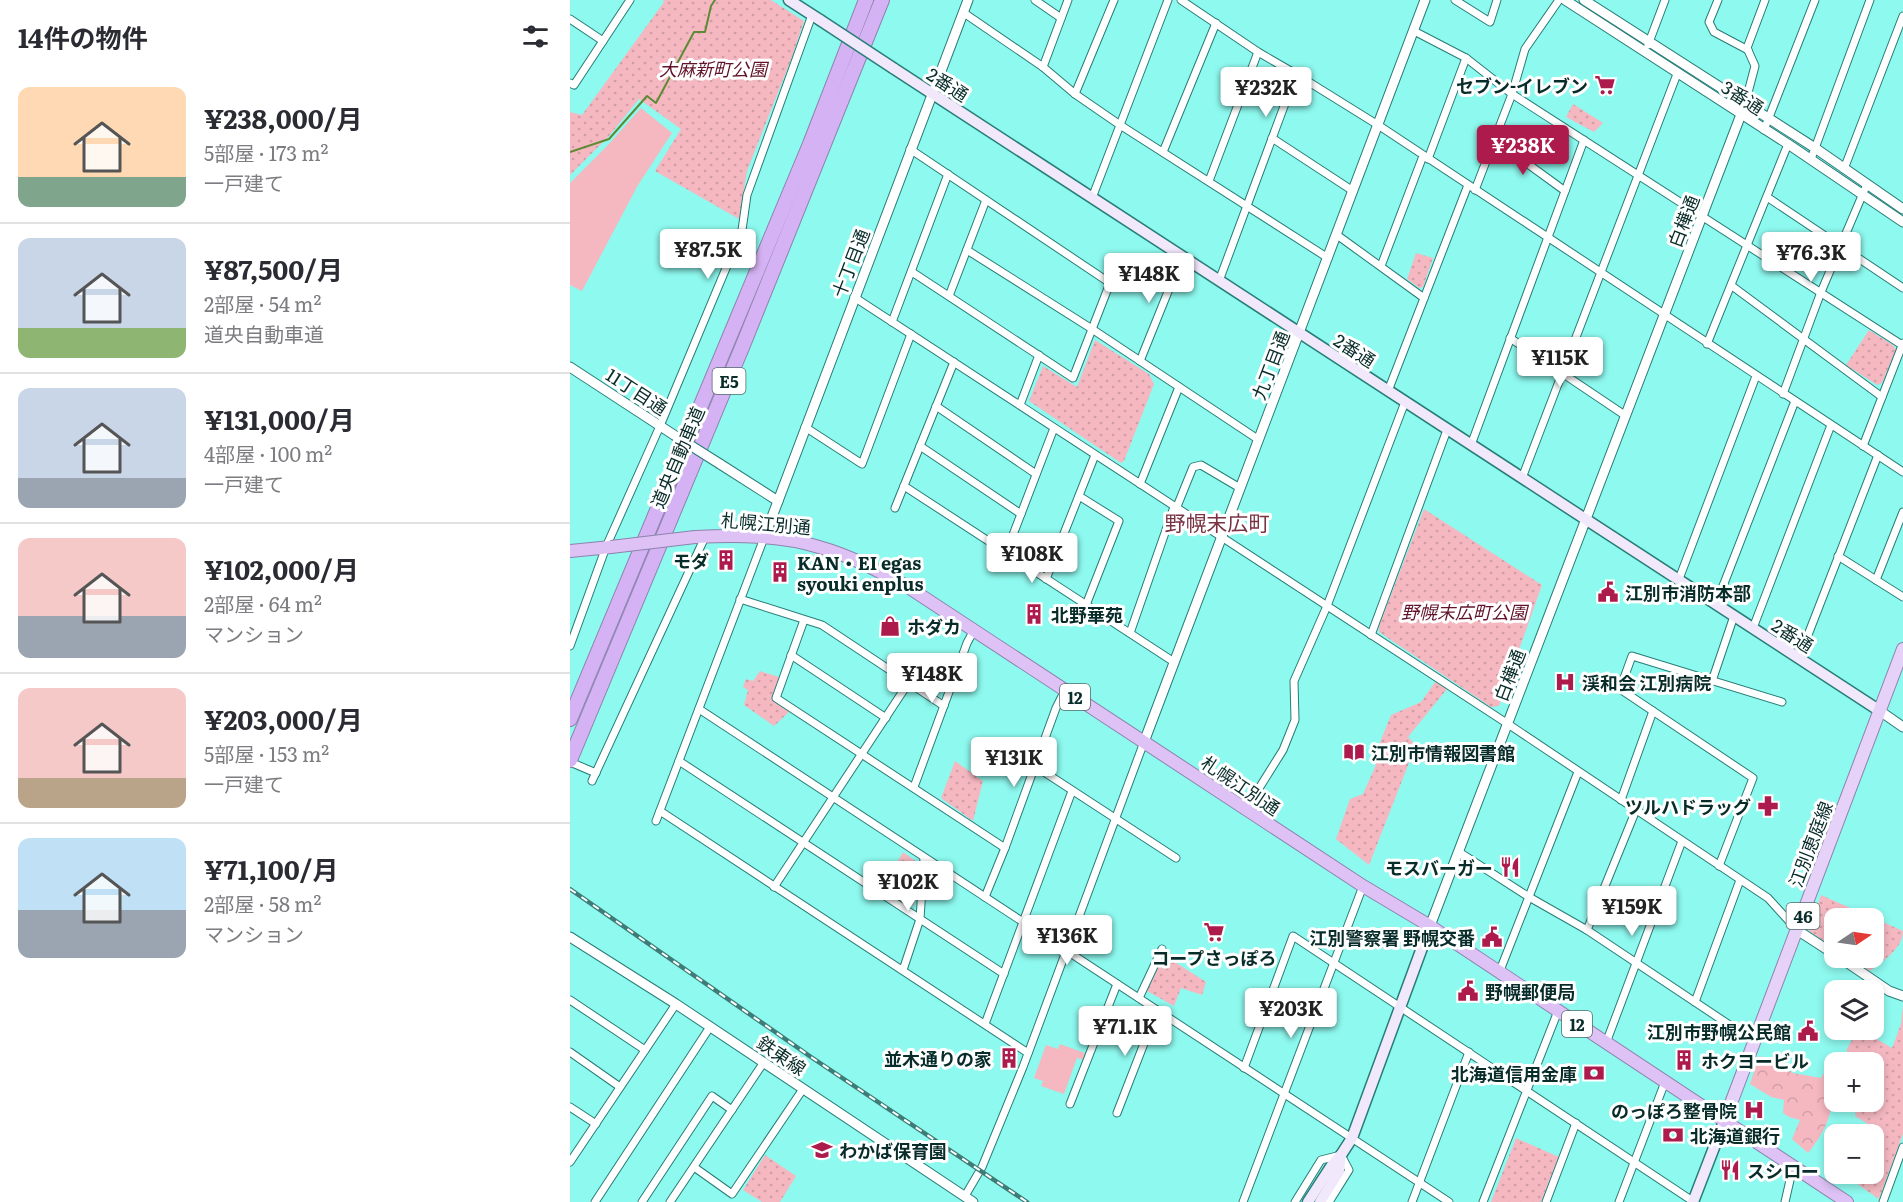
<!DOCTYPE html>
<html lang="ja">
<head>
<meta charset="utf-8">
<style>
	body { margin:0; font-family:Literata,"Noto Sans JP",serif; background:#f7f7f7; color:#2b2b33; height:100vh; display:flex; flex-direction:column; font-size:22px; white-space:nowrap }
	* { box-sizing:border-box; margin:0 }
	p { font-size:20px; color:#7c7c81 }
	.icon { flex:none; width:33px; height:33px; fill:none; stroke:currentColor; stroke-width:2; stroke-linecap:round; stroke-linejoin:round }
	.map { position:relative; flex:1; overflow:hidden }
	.panel { display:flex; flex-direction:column; background:#fff; width:570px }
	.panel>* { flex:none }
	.needle { width:39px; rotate:77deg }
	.buttons { position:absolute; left:1254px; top:908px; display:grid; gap:12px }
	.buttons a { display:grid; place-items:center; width:60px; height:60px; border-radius:12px; background:#fff; box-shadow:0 3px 9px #0003; font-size:30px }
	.price { position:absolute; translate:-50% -51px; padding:0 14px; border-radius:6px; background:#fff; color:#222; font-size:20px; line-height:39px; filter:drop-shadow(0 2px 3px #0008) }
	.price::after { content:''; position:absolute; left:50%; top:36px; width:18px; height:14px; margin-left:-9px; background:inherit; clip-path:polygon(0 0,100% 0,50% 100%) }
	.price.current { background:#ad1a4c; color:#fff }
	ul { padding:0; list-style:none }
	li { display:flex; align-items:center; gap:18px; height:150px; padding:0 18px }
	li+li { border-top:2px solid #e1e1e2 }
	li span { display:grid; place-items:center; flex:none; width:168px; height:120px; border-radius:12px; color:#555 }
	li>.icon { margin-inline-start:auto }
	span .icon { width:72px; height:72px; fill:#fffc; stroke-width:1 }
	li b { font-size:26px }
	h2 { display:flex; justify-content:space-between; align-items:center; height:72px; padding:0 18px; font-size:26px }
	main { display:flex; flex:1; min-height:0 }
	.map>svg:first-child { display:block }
</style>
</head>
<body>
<main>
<section class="panel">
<h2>14件の物件<svg class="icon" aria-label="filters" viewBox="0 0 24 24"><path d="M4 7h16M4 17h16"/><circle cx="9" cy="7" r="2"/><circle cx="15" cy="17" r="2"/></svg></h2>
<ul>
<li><span style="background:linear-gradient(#ffd9b3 75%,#7fa58c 0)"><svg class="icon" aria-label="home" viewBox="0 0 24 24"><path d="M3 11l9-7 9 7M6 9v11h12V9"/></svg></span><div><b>¥238,000/月</b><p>5部屋 · 173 m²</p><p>一戸建て</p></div></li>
<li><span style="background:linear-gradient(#c9d6e8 75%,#8fb573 0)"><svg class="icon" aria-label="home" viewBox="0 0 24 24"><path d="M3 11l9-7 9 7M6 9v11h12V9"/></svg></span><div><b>¥87,500/月</b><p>2部屋 · 54 m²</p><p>道央自動車道</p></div></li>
<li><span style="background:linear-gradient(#c9d6e8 75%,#9aa5b1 0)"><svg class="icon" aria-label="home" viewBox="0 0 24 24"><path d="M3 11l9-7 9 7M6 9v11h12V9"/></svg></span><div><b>¥131,000/月</b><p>4部屋 · 100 m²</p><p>一戸建て</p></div></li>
<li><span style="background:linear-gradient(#f6c9c9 65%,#9aa5b1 0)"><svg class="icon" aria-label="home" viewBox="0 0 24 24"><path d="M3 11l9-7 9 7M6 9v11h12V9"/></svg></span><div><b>¥102,000/月</b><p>2部屋 · 64 m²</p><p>マンション</p></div></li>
<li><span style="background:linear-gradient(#f6c9c9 75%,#b9a48a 0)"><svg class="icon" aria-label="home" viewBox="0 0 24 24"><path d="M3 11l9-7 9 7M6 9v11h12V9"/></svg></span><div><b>¥203,000/月</b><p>5部屋 · 153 m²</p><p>一戸建て</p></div></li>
<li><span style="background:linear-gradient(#bfe0f5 60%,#9aa5b1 0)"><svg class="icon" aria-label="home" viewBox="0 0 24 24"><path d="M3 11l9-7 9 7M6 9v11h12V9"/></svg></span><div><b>¥71,100/月</b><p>2部屋 · 58 m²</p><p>マンション</p></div></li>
</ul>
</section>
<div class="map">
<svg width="1333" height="1202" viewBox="0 0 1333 1202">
	<defs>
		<pattern id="forest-crowns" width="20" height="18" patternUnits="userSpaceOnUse" patternTransform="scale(1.5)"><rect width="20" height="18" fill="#f5b8c1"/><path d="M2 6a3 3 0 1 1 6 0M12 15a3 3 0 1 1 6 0" fill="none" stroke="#d19ea6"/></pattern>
		<pattern id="park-dots" width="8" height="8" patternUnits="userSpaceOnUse" patternTransform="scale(1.5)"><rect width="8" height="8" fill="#f5b8c1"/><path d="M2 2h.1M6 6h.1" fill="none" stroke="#d19ea6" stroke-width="1.8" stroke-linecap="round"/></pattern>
	</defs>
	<rect width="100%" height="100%" fill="#8ef9ef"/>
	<g fill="#f5b8c1">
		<path d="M71,108L102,133L68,185L12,291L0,285V183L37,146Z"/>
		<path d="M490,1044L515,1053L513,1060L507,1058L494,1094L471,1086L473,1081L464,1078L476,1045L488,1049Z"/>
	</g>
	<path fill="url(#forest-crowns)" d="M1189,1056L1203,1060L1223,1073L1251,1078L1260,1063L1264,1065C1265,1103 1262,1123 1238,1153L1222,1139L1230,1120L1219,1117L1213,1113L1214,1100L1201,1097L1180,1084Z"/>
	<g fill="url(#park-dots)">
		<path d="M93,0H201L234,21L222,57L177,171L169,219L85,171L111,129L69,99L39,136L0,175V112L12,115L94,2Z"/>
		<path d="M1003,104L1033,123L1024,132L996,117Z"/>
		<path d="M846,253L863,258L853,287L849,288L837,279Z"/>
		<path d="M1299,330L1323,345L1326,350L1312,383L1307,385L1276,365Z"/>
		<path d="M525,340L579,374L584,384L554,461L551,463L459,401L473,366L507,387Z"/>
		<path d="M854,509L972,585L929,706L921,707L809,632V626Z"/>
		<path d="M190,671L209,677L203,700L219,712L204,726L174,705L178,690L173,687L176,679L183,681Z"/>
		<path d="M865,682L877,689L838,737L846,745L799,865L766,839L780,799L793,794L806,765L802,762L821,715L851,702Z"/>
		<path d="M385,761L413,781L403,821L371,798Z"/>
		<path d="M333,852L347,862L344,905H337L312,888Z"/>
		<path d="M1251,895L1303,918H1264V948L1239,931Z"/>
		<path d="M1304,918L1333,931C1333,949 1312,961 1300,971L1278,957H1304Z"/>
		<path d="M591,953L636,982L632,995L611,988L604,1006L577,991L586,967L588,968Z"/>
		<path d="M1333,1005V1134L1309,1199L1277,1177L1279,1173H1304V1134H1297L1298,1124L1285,1116L1287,1101H1304V1062H1274L1273,1057L1276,1058L1277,1049L1287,1030L1298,1034L1322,1048L1331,1024Z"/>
		<path d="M946,1138L989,1157L971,1202H921Z"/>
		<path d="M195,1155L226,1176L210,1202H192L173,1190Z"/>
	</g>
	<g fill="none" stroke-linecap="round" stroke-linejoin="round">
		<path stroke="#5d8a34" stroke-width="2" d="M0,152L39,139L77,96L86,103L124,32H135L141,6L145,0"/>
		<g stroke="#277d77" stroke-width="9">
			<g id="minor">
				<path d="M465,0L491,18"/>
				<path d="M611,0L688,52L726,74L649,281"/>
				<path d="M885,0L920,22L927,0"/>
				<path d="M1148,0L1139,22L1144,32L1178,50"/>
				<path d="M394,13L473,67L505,94L550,125L758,258"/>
				<path d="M0,19L33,41"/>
				<path d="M844,31L896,58L942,94L1332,345"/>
				<path d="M1078,45L1095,0"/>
				<path d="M473,67L498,0"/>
				<path d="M726,74L808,125L1333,472"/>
				<path d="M0,83L4,85L60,0"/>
				<path d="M505,94L544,0"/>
				<path d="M1175,104L1185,66L1177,48L1195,0"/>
				<path d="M1194,130L1245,0"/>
				<path d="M702,138L783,191"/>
				<path d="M925,140L995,191"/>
				<path d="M340,149L540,283L503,378L342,272"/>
				<path d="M593,152L646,23"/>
				<path d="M858,159L896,58"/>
				<path d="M1241,159L1300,0"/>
				<path d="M1274,169L1333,16"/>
				<path d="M639,181L688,52"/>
				<path d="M905,190L942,94L955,49L989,0"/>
				<path d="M1197,197L1333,288"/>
				<path d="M522,198L598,0"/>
				<path d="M767,235L854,298"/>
				<path d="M397,250L522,329L689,440"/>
				<path d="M811,266L853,156"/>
				<path d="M1162,286L1312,397"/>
				<path d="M379,296L416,200"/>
				<path d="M284,297L938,724L1198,898L1227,930"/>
				<path d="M322,322L378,174"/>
				<path d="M940,338L1056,416"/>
				<path d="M1137,344L1218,144"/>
				<path d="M570,361L612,257"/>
				<path d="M818,391L898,185"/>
				<path d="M1213,394L1251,292L1297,184"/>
				<path d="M450,405L469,355"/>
				<path d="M366,406L466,474"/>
				<path d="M235,427L292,464L341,334"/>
				<path d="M901,445L1014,140"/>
				<path d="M350,446L451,514"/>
				<path d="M1293,446L1333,343"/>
				<path d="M952,478L1107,74"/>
				<path d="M570,484L609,387"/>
				<path d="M334,486L604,662"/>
				<path d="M509,496L549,521L516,605"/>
				<path d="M325,508L384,362"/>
				<path d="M606,509L623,467L631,465L670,488"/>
				<path d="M436,553L484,428"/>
				<path d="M1268,556L1333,597"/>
				<path d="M476,579L525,455"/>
				<path d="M1109,579L1186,376"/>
				<path d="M1306,580L1333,512"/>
				<path d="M170,599L252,625L374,706"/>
				<path d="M1146,604L1225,401"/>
				<path d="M234,620L206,698L435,848"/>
				<path d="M1183,628L1261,425"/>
				<path d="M560,633L604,507"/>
				<path d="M801,635L877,430"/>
				<path d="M0,646L36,547L90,426L172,230L177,195L242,15"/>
				<path d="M221,655L316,718"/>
				<path d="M1229,658L1308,455"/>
				<path d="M1142,681L1164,616"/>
				<path d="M129,709L879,1202"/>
				<path d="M109,761L434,974"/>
				<path d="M0,762L26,773"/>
				<path d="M465,766L606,858"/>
				<path d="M22,781L135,537"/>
				<path d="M344,787L397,643L404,630"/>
				<path d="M1051,800L1083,711"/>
				<path d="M676,809L713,750L725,720L724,681L757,606L835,402"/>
				<path d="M90,811L458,1053"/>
				<path d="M86,821L194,538"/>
				<path d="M889,852L959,897L1017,930L1185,1042"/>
				<path d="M1149,866L1183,778L1050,689L1062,656L1212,702"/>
				<path d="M204,887L339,682"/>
				<path d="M415,897L435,848L486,708L495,690"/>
				<path d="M1017,930L1066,810"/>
				<path d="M333,970L350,919L354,858"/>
				<path d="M929,973L1008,772"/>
				<path d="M569,998L592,949"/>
				<path d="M0,1000L75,1050"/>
				<path d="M1125,1002L1170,880"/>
				<path d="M415,1024L502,791"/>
				<path d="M1036,1043L1112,841"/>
				<path d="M0,1052L50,1087"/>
				<path d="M674,1068L723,936L1124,1202"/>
				<path d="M500,1104L547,984"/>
				<path d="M0,1107L26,1124"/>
				<path d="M547,1113L587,1010"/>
				<path d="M0,1162L106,1004"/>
				<path d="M124,1167L162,1194L233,1089"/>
				<path d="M395,1196L412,1167L453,1067L574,742"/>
				<path d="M25,1202L140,1027"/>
				<path d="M72,1202L142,1096L162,1110"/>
				<path d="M100,1202L194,1062"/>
				<path d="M673,1202L793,886"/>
				<path d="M725,1202L751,1160L771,1155L779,1170L759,1202"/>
				<path d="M842,1202L899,1052"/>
				<path d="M913,1202L988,1011"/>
				<path d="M976,1202L1006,1123"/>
				<path d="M1049,1202L1095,1082"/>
				<path d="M1215,1202L1223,1167"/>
				<path d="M1313,1202L1333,1147"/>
			</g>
		</g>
		<g stroke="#277d77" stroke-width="11">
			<g id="tertiary">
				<path d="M995,0L1218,144L1333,222"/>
				<path d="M1014,0L1245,148L1333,209"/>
				<path d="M0,367L104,435"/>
				<path d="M150,464L208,501"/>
				<path d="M194,538L398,0"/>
				<path d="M1310,711L1333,727"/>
				<path d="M574,742L855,0"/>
				<path d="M860,926L1175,104"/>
				<path d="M1227,930L1264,954"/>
				<path d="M0,937L106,1004L403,1202"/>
				<path d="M1269,957L1319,991L1333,996"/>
			</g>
		</g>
		<g stroke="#277d77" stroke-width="13">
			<g id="secondary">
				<path d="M219,0L250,20"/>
				<path d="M323,68L1310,711"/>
				<path d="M738,1202L762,1165L771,1155L782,1138L860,926"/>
				<path d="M750,1202L769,1171L771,1155"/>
				<path d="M1123,1202L1155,1119"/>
			</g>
		</g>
		<g stroke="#8d83ac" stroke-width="14">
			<path id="primary" d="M1155,1119L1333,649"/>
		</g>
		<g stroke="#8d83ac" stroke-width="14">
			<g id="trunk">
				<path d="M125,537C166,535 210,535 249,547C281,556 309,571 338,587L793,886L860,926L1277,1202"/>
				<path d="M0,551L41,547"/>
			</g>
		</g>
		<g stroke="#8d83ac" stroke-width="16">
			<g id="motorway">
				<path d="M0,719L240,144L296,0"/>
				<path d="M0,760L173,345L312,0"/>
			</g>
		</g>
		<use href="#minor" stroke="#fff" stroke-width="7"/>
		<use href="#tertiary" stroke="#fff" stroke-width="9"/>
		<use href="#secondary" stroke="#f2e8fb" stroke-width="10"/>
		<use href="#primary" stroke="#e6d1f8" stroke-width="12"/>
		<use href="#trunk" stroke="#dec2f6" stroke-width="12"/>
		<use href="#motorway" stroke="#d5b2f3" stroke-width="14"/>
		<g stroke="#3d7c77" stroke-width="4.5">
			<path id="rail" d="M0,889L241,1057L457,1202"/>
		</g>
		<use href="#rail" stroke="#fff" stroke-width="2" stroke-dasharray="7" stroke-linecap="butt"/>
		<g stroke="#277d77" stroke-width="11" stroke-linecap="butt">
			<path id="tertiary-bridge" d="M104,435L150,464"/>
		</g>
		<g stroke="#277d77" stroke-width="13" stroke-linecap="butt">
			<path id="secondary-bridge" d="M250,20L323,68"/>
		</g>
		<g stroke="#8d83ac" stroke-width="14" stroke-linecap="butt">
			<path id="trunk-bridge" d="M41,547L125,537"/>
		</g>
		<use href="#tertiary-bridge" stroke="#fff" stroke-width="9"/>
		<use href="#secondary-bridge" stroke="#f2e8fb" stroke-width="10"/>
		<use href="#trunk-bridge" stroke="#dec2f6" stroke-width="12"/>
	</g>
	<defs>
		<g id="supermarket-bare" transform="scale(1.62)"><path d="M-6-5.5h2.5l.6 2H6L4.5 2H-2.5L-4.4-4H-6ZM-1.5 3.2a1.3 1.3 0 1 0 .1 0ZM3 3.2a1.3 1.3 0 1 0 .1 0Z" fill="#ad1a4c" stroke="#fff" stroke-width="2.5" paint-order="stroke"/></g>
		<g id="building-bare" transform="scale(1.62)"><path d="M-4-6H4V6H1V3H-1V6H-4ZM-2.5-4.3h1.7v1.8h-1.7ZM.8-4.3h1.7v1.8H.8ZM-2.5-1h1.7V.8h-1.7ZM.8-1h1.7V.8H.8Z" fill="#ad1a4c" stroke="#fff" stroke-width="2.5" paint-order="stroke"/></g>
		<g id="civic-bare" transform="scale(1.62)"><path d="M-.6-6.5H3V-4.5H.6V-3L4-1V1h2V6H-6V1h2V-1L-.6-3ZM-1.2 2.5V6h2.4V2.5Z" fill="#ad1a4c" stroke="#fff" stroke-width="2.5" paint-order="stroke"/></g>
		<g id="shop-bare" transform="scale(1.62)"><path d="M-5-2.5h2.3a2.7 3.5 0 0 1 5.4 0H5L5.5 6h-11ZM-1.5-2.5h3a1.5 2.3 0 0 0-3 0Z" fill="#ad1a4c" stroke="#fff" stroke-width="2.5" paint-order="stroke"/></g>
		<g id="hospital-bare" transform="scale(1.62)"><path d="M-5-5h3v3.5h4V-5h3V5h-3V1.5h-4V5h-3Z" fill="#ad1a4c" stroke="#fff" stroke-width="2.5" paint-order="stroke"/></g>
		<g id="library-bare" transform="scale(1.62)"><path d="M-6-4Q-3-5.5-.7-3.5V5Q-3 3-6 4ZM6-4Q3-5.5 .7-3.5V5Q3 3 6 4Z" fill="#ad1a4c" stroke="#fff" stroke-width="2.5" paint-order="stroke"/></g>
		<g id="pharmacy-bare" transform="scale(1.62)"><path d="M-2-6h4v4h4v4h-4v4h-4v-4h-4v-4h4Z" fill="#ad1a4c" stroke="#fff" stroke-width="2.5" paint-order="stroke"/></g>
		<g id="restaurant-bare" transform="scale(1.62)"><path d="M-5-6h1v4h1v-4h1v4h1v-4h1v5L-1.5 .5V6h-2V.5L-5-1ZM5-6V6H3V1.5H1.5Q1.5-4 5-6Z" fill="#ad1a4c" stroke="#fff" stroke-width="2.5" paint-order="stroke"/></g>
		<g id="bank-bare" transform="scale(1.62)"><path d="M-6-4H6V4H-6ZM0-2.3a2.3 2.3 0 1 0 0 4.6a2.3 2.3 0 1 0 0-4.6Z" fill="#ad1a4c" stroke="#fff" stroke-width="2.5" paint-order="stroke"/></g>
		<g id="school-bare" transform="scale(1.62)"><path d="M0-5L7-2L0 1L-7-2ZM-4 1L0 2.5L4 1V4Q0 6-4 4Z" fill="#ad1a4c" stroke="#fff" stroke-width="2.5" paint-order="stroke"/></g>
	</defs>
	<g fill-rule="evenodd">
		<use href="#supermarket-bare" x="1035" y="85"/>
		<use href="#building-bare" x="156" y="560"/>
		<use href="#building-bare" x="210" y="572"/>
		<use href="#civic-bare" x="1038" y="592"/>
		<use href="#building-bare" x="464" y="614"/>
		<use href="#shop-bare" x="320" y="626"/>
		<use href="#hospital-bare" x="995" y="682"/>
		<use href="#library-bare" x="784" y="752"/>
		<use href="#pharmacy-bare" x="1198" y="806"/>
		<use href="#restaurant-bare" x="940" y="867"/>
		<use href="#supermarket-bare" x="644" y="932"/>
		<use href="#civic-bare" x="922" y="937"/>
		<use href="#civic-bare" x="898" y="991"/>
		<use href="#civic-bare" x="1238" y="1031"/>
		<use href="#building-bare" x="439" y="1058"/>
		<use href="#building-bare" x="1114" y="1060"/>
		<use href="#bank-bare" x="1024" y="1073"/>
		<use href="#hospital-bare" x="1184" y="1110"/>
		<use href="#bank-bare" x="1103" y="1135"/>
		<use href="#school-bare" x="252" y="1150"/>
		<use href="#restaurant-bare" x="1160" y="1170"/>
	</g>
	<g text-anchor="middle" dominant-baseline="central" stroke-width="6" stroke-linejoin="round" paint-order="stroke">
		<g fill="#fff" stroke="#526b69" stroke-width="1.5">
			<rect x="142.5" y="368" width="33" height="26" rx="4.5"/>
			<rect x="490" y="684" width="30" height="26" rx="4.5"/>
			<rect x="1216.5" y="903" width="33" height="26" rx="4.5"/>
			<rect x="992" y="1011" width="30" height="26" rx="4.5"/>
		</g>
		<g font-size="16" font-weight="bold" fill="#082c29">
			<text x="159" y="381">E5</text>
			<text x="505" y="697">12</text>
			<text x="1233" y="916">46</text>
			<text x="1007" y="1024">12</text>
		</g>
		<g font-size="18" font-style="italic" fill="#62122a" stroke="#fff">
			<text x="143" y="68">大麻新町公園</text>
			<text x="894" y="611">野幌末広町公園</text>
		</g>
		<g font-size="18" fill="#082c29" stroke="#fff">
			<text transform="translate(378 84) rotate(33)">2番通</text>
			<text transform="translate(1173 97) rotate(33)">3番通</text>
			<text transform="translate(1113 221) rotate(-69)">白樺通</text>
			<text transform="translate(280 263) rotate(-69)">十丁目通</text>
			<text transform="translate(785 350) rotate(33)">2番通</text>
			<text transform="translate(700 365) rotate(-69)">九丁目通</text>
			<text transform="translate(67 391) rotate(33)">11丁目通</text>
			<text transform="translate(107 457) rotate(-67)">道央自動車道</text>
			<text transform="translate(196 523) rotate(5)">札幌江別通</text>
			<text transform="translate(1223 635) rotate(33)">2番通</text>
			<text transform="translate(939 675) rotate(-69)">白樺通</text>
			<text transform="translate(671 785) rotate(34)">札幌江別通</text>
			<text transform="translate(1240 844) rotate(-69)">江別恵庭線</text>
			<text transform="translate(212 1055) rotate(34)">鉄東線</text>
		</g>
		<g font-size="18" font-weight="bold" fill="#082c29" stroke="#fff" text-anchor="start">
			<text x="1018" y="85" text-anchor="end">セブン-イレブン</text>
			<text x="139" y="560" text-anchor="end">モダ</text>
			<text x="227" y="562">KAN・EI egas<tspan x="227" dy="21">syouki enplus</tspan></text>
			<text x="1055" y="592">江別市消防本部</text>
			<text x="481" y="614">北野華苑</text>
			<text x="337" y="626">ホダカ</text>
			<text x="1012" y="682">渓和会 江別病院</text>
			<text x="801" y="752">江別市情報図書館</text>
			<text x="1181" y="806" text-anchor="end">ツルハドラッグ</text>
			<text x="923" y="867" text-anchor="end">モスバーガー</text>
			<text x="905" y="937" text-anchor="end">江別警察署 野幌交番</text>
			<text x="644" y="957" text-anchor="middle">コープさっぽろ</text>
			<text x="915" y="991">野幌郵便局</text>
			<text x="1221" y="1031" text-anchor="end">江別市野幌公民館</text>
			<text x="422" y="1058" text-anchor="end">並木通りの家</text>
			<text x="1131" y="1060">ホクヨービル</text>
			<text x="1007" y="1073" text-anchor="end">北海道信用金庫</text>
			<text x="1167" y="1110" text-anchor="end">のっぽろ整骨院</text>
			<text x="1120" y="1135">北海道銀行</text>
			<text x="269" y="1150">わかば保育園</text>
			<text x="1177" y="1170">スシロー</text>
		</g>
		<g font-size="21" fill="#793343" stroke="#fff">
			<text x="647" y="521">野幌末広町</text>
		</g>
	</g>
</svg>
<div class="buttons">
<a><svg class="needle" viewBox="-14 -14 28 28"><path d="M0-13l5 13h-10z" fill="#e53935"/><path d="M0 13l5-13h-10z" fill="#7c7c81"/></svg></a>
<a><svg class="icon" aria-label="layers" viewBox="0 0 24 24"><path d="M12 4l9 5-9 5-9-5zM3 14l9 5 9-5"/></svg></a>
<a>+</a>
<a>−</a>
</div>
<b class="price" style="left:696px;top:118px">¥232K</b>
<b class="price current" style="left:953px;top:176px">¥238K</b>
<b class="price" style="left:138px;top:280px">¥87.5K</b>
<b class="price" style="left:1241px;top:283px">¥76.3K</b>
<b class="price" style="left:579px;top:304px">¥148K</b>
<b class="price" style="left:990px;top:388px">¥115K</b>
<b class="price" style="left:462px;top:584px">¥108K</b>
<b class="price" style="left:362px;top:704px">¥148K</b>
<b class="price" style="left:444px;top:788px">¥131K</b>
<b class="price" style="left:338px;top:912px">¥102K</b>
<b class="price" style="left:1062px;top:937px">¥159K</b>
<b class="price" style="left:497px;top:966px">¥136K</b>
<b class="price" style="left:721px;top:1039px">¥203K</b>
<b class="price" style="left:555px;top:1057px">¥71.1K</b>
</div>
</main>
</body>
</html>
